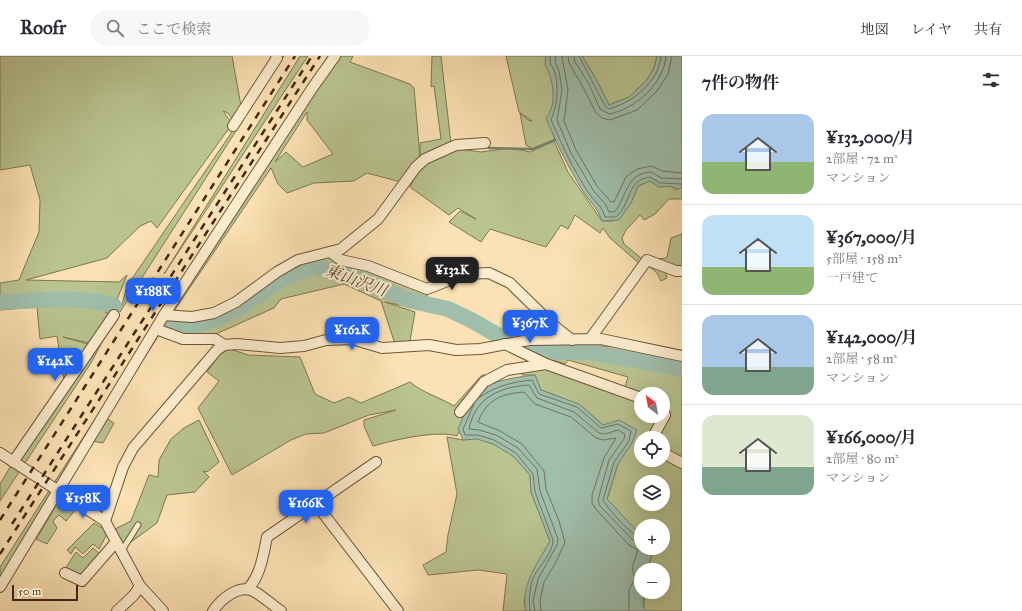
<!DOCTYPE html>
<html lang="ja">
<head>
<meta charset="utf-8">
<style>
	body { margin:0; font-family:"IM FELL Great Primer","Noto Serif JP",serif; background:#f7f7f7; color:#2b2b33; height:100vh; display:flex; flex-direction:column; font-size:15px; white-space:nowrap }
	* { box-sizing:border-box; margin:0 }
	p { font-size:13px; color:#7c7c81 }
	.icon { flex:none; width:22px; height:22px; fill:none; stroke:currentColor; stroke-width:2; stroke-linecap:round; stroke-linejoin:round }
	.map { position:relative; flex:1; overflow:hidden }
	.details { display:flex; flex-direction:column; background:#fff; width:340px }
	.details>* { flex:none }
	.needle { width:26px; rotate:328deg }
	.buttons { position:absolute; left:634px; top:331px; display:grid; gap:8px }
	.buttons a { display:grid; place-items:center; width:36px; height:36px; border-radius:50%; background:#fff; box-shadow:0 4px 16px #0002; font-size:20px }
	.scale { position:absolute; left:12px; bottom:10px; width:66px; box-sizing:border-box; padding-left:4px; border:2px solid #422810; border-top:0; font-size:11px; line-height:14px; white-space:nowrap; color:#422810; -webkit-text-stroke:3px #fcecce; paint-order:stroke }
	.price { position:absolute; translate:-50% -34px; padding:0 9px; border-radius:8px; background:#2563eb; color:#fff; font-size:13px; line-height:26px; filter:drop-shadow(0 1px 2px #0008) }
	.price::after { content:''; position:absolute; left:50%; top:24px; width:12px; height:9px; margin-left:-6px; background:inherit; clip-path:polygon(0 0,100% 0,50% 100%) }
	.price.selected { background:#222; color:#fff }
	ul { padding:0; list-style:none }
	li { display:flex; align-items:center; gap:12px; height:100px; padding:0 20px }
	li+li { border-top:1px solid #e1e1e2 }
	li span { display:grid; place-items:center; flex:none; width:112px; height:80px; border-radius:12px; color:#555 }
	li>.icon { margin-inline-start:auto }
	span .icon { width:48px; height:48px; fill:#fffc; stroke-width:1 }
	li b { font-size:17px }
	h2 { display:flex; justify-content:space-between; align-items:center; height:48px; padding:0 20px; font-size:17px }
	header { display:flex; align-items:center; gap:24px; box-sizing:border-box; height:56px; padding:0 20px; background:#fff; border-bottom:1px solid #e1e1e2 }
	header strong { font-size:19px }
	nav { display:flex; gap:22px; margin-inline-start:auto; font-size:14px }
	.search { width:280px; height:36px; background:#f7f7f7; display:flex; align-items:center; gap:10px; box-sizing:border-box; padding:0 14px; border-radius:22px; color:#7c7c81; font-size:15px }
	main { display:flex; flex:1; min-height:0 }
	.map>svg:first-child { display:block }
</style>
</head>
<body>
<header>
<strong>Roofr</strong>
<div class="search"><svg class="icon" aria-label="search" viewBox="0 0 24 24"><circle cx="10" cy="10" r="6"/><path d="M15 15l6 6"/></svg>ここで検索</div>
<nav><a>地図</a><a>レイヤ</a><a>共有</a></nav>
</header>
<main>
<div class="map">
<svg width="682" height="555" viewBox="0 0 682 555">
	<rect width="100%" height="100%" fill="#fbe1b3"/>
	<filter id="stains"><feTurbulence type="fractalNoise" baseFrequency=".005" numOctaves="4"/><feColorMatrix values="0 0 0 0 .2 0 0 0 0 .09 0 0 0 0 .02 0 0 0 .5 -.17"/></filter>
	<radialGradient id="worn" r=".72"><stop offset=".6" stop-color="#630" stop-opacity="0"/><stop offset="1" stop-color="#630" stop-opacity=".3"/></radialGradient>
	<g fill="#b9c491" stroke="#7e7650" fill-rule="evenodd">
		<path d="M0,0H232L241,50L233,65L228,57L223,55L232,68L157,172L151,165L140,170L107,202L26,224L119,226L127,219L111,258L105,256L112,259L90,287L63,281L91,289L64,324L57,280L40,283L37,251L0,254V227L19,224L39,176L40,144L30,109L0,114Z"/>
		<path d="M278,0H284L120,256L127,230L236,70Z"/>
		<path d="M300,0H308L164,218Z"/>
		<path d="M328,0H353L350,6L410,28L414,32L420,102V87L441,83L434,30L431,31L432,0H441L451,88L401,126L367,117L354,125L314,127L287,137L278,128L271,112L170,261L214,257L298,204L330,196L427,233V251L420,253L385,246L415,256L410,285L395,288L381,245L344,228L281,243L274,252L216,278H195L164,271L106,362L114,367L103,387L92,385L0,529V511ZM307,56V64L333,98L303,111L286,96L275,106Z"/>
		<path d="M506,0H551L557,20L552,75L555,84L554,85L568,116L602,165H613L632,144L638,130L650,125L659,131L670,130L676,134L682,131V143H669L655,158L644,164L640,159L626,174L622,182L624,188L646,206L641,209L610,182L603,172L600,177L575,159L568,173L561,169L546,191L490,173L481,186L449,166L460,155L476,163L458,152L449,159L410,131L423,107L458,93L481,96L511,92L530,96L554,85L533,93L526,89L520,57L528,64L532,65L519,56Z"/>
		<path d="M582,0H657L654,12L647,24L629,41L609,49L596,23Z"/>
		<path d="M682,178V213L664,211L667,222L661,225L657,217L647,209L657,203L667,202L671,182Z"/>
		<path d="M109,273L91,307L0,445V428L12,408Z"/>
		<path d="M604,290L639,291L682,300V405L663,398V382H641V404H663V399L673,408L682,410V555H644V536H663V514H647L654,492H663V470H641V483L607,443L618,408L603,369L585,353L560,341L541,334L535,319H522L520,310L547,308L641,344V360H663V338L623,337L628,321L568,304L565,308L522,294L525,291ZM641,426H663V448H641Z"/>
		<path d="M230,293L248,299L300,301L315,338L334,347L349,341L361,347L410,326C423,337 439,341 454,350L482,319H495V327L472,352L457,380C436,374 394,384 373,390L364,370V364L396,354L369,359L324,377L306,378L291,384L232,419L198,352L219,325L207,316L221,296Z"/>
		<path d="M199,364L219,406L207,416L203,415L209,421L195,436L167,439L157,467L120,494L111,475L131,465L149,419L158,421L159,404L171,383L184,372Z"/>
		<path d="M447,381L463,384L477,382L493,388L512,398L530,419L531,436L550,485L524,545L526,555H503L507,518L478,514L428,519L423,509L446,496L448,479L457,438Z"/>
		<path d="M64,441L77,452L66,465L59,459L53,465L57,472L47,488L36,483L52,457L58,444Z"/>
		<path d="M94,467L105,474L107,478L99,493L93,488L83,498L75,491L71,498L67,494Z"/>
		<path d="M93,492L100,498L82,522L65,513L76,496L83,502Z"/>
	</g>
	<g fill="#9fbeac" stroke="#7a826e">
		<path d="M546,0H582L596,23L609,49L629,41L647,24L654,12L657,0H682V131L678,133L670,130L659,131L650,125L638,130L631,147L619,164L602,165C598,152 588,144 581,132C567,109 556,86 546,62C558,48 553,22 545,8Z"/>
		<path d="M535,319L541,334L579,348L603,369L619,364L637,374L632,387L618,408L607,443L641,479V492H654L647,514H641V536H644L643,551L647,555H526C520,529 538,507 550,485L531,436L530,419L513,400L493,388L477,383L463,384L458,373C463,363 466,351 472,342C483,325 517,321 535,319Z"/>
	</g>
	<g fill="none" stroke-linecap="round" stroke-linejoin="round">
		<g stroke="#70735e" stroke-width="1">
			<path d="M550,0C550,11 552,8 555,17C559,32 557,50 551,64C562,89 573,113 588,136C594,145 602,150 605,161H616C632,147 626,124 650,121L660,127L682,128"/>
			<path d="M556,0L555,6L559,15L562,34L557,64L571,97L593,134L606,149L609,156H614L617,153C627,137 628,117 651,116L661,122L682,123"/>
			<path d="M562,0L568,34L564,65L576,94L597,130L611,146H614L626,121L637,113L651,110L663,115L682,117"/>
			<path d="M568,0L569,7L583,31L596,57L602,62L610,64L637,54L657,35L668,18L672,0"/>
			<path d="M574,0L575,6L589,28L600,53L609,58C635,53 664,28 666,0"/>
			<path d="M579,0L605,50L609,53C633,46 659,26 661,0"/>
			<path d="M480,341C496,330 512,326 532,324L539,338L577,351L601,372L618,368L631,375L629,385L614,406L603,444C606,451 633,481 641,482"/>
			<path d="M474,348L463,373L465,379H478L494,384L516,397L533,418L535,436L553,484C553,497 540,509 534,520C529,531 529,544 530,555"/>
			<path d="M535,555L533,545L538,523L557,489L558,483L540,435L537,413L518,392L496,379L479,374L469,373C475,342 499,331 529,329L537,342L574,356L599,377L605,378L618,374L625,378L624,383L609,404L598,444L600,450L633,484L641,487"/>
			<path d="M541,555L540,545L544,526L555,508L565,486L559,465L546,433L544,415L522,388L500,375L478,366C487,343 501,338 524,336L535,348L571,361L596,382L603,384L616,382L604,402L592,439V447L596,453L616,475L629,489L638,494L632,512L635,523L629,534V555"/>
		</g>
		<g stroke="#7a826e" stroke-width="2.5">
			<path d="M489,92L533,93L555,84"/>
			<path d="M313,210L322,204"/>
		</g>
		<g stroke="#9fbeac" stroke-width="16">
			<path d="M0,246C38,245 78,239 114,250"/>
			<path d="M164,269L196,270L234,255L281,224L313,210L354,220L408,244L448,253L471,264L506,284"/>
			<path d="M523,292L535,296H588L682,313"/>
		</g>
		<g stroke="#705639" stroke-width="7">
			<path id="service" d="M121,496L138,469"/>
		</g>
		<g stroke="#705639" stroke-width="12">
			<g id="minor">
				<path d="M233,70L277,2L276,0"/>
				<path d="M330,196L341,204L368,210L427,233L465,218L489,217L510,227L553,269L572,284"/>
				<path d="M164,259L192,261L214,257L236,246L277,216L298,204L341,193L378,163L416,111L425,103L456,89L485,87"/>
				<path d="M156,273L183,283H215L224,289"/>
				<path d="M590,283L647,204L676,215H682"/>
				<path d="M505,288L546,308"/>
				<path d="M460,356L484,326L507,314L546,308L641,342"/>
				<path d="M655,382V377L665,359L663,357"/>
				<path d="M0,397L105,465L140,530L134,539L117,555"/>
				<path d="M663,397L682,407"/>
				<path d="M13,406L114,259"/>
				<path d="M316,448L398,555"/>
				<path d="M105,465L123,411L133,392L217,294L224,289L237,288L280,292L304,290L326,284L352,283L382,292L429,289L456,294L480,293L529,284L601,283L682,300"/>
				<path d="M65,517L82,525L116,486"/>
				<path d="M140,530L163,555"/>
				<path d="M0,531L164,259L313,31L335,0"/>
				<path d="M248,533C261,518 263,500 267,481L376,406"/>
				<path d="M213,555C221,543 240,527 255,536C264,541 272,549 281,555"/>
			</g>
		</g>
		<use href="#service" stroke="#fcecce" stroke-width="5"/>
		<use href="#minor" stroke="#fcecce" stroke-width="10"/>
		<g stroke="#422810" stroke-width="2.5" stroke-dasharray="7 7" stroke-linecap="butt">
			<path d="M0,464L295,0"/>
			<path d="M12,468L312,0"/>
			<path d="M0,498L320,0"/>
		</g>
	</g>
	<g text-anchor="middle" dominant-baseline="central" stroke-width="4" stroke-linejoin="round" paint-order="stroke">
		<g font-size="16" font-style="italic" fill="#594e37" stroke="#fcecce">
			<text transform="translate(356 224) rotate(20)">東山沢川</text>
		</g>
	</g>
	<rect width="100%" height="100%" filter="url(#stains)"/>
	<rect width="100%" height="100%" fill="url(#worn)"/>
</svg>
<div class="buttons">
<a><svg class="needle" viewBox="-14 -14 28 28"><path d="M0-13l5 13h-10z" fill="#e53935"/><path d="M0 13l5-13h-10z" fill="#7c7c81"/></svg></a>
<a><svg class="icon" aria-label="locate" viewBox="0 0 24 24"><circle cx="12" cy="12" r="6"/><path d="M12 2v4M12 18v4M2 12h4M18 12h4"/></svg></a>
<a><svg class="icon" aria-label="layers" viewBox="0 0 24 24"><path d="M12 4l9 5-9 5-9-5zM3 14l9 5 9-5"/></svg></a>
<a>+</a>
<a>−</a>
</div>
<div class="scale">50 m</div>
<b class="price selected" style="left:452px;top:235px">¥132K</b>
<b class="price" style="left:153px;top:256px">¥188K</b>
<b class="price" style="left:530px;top:288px">¥367K</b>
<b class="price" style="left:352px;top:295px">¥162K</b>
<b class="price" style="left:55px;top:326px">¥142K</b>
<b class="price" style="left:83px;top:463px">¥158K</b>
<b class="price" style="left:306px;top:468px">¥166K</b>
</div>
<section class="details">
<h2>7件の物件<svg class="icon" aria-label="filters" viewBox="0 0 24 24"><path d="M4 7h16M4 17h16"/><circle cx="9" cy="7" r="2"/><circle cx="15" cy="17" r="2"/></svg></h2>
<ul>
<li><span style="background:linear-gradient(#a9c7e8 60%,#8fb573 0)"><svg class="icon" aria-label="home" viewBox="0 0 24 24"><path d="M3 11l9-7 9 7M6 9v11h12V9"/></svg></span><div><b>¥132,000/月</b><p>2部屋 · 72 m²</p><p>マンション</p></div></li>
<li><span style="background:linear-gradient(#bfe0f5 65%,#8fb573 0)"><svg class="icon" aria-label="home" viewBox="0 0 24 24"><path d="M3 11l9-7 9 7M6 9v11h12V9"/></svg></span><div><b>¥367,000/月</b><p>5部屋 · 158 m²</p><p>一戸建て</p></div></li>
<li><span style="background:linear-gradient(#a9c7e8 65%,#7fa58c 0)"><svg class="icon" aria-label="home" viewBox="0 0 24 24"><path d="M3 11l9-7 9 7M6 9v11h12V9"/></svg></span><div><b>¥142,000/月</b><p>2部屋 · 58 m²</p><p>マンション</p></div></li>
<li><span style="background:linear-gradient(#dfe7d0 65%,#7fa58c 0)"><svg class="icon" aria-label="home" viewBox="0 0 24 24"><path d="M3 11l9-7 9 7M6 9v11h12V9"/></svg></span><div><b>¥166,000/月</b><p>2部屋 · 80 m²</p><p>マンション</p></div></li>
</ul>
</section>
</main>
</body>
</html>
